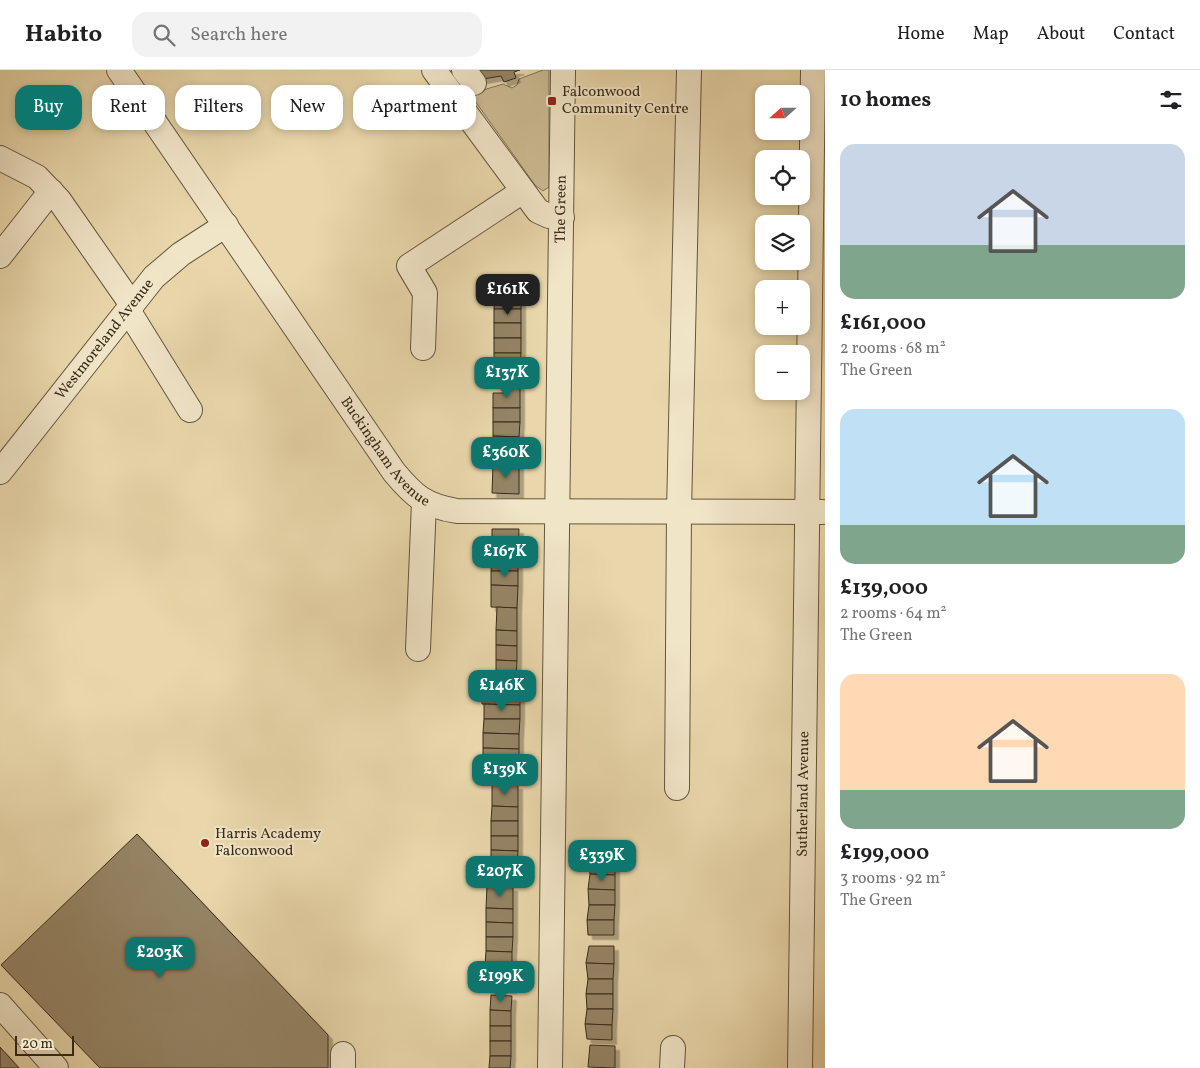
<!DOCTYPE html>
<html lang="en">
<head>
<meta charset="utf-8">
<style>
	body { margin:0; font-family:Vollkorn,serif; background:#f2f2f2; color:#202124; height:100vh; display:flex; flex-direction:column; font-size:19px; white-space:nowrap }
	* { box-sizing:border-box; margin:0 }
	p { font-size:16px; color:#757577 }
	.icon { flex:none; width:28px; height:28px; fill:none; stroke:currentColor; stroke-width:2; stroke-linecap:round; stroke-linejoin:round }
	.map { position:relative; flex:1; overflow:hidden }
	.panel { display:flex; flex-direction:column; background:#fff; width:375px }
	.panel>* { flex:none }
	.banner { position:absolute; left:15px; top:15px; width:475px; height:45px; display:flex; gap:10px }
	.needle { width:32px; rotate:249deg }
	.buttons { position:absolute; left:755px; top:15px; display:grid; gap:10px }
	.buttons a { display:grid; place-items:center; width:55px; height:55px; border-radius:10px; background:#fff; box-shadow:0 2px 8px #0003; font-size:25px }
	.scale { position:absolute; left:15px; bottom:12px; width:59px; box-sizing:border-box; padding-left:5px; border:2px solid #392b1a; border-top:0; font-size:14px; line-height:18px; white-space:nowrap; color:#392b1a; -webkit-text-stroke:4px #f1e5c8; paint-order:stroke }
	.price { position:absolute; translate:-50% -42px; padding:0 11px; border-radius:10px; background:#0f766e; color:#fff; font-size:16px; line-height:32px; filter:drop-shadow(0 1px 2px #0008) }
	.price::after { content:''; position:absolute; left:50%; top:30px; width:15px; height:11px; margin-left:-8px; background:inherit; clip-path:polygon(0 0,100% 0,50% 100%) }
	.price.current { background:#222; color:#fff }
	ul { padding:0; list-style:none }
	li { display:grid; align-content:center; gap:10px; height:265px; padding:0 15px }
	li span { display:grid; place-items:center; height:155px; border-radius:15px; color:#555 }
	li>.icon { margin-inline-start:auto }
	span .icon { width:90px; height:90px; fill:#fffc; stroke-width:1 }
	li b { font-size:21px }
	h2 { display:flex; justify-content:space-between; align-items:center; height:60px; padding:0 15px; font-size:21px }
	.chip { padding:0 18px; border-radius:15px; background:#fff; box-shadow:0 2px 8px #0003; font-size:18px; line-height:45px }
	.chip.current { background:#0f766e; color:#fff }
	header { display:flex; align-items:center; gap:30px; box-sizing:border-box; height:70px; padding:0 25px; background:#fff; border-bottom:1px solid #e0e0e0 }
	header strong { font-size:24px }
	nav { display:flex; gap:28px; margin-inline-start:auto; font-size:18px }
	.search { width:350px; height:45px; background:#f2f2f2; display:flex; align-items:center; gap:12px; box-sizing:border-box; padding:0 18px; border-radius:15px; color:#757577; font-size:19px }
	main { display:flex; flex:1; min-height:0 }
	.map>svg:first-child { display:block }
</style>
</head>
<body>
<header>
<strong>Habito</strong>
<div class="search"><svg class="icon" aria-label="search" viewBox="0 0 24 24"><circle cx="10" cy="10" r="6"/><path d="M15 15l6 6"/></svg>Search here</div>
<nav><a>Home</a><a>Map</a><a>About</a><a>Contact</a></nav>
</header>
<main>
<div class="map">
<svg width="825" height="998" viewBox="0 0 825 998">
	<defs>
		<filter id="shadow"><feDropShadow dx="4.5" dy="4.5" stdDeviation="0" flood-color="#0004"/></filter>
	</defs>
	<rect width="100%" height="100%" fill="#e9d7ab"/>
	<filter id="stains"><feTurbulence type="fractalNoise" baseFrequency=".004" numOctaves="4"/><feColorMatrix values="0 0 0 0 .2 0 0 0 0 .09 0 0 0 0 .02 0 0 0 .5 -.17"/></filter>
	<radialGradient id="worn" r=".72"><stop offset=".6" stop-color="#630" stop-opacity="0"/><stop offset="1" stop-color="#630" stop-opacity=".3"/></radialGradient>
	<path fill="#cbba92" stroke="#827256" d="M543,0H549V117L543,121L535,115L470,24L503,14L512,18L517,15L519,9Z"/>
	<g fill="#958465" stroke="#392b1a" filter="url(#shadow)">
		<path d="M480,0H520L514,2L516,8L504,12L501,6L483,9Z"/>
		<path d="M495,224H521V239H494Z"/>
		<rect x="494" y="239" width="27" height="14"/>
		<rect x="494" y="253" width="27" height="15"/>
		<rect x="494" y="268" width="27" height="15"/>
		<path d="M494,283H521L520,297H494Z"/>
		<path d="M494,297H520V318H507V312H494Z"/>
		<path d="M507,318H520V338H493V323H507Z"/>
		<rect x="493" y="338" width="27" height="14"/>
		<path d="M493,352H520L519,367L493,366Z"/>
		<path d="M493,366L519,367V381H493Z"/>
		<rect x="493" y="381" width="26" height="14"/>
		<path d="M493,395H519V424L492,423Z"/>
		<path d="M492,459H519L518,487H492Z"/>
		<path d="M492,487H518V501H491Z"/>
		<path d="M491,501H518V516L491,515Z"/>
		<path d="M491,515L518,516L517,538L491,537Z"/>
		<path d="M497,537L517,538V561L496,560Z"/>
		<path d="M496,560L517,561V576L496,575Z"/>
		<path d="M496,575L517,576V591L496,590Z"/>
		<path d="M496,590L517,591L516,606L496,605Z"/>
		<path d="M482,613L520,614V635L482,634Z"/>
		<path d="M484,634L520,635V649H484Z"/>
		<path d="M484,649H520L519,664L483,663Z"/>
		<path d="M483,663L519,664V679L483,678Z"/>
		<path d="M483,678L519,679V693H483Z"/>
		<path d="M492,693H519V708L492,707Z"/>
		<path d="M492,715H518V737L492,736Z"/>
		<path d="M492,736L518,737V751H491Z"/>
		<rect x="491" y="751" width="27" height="15"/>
		<path d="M137,764L328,965V998H100L1,895Z"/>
		<path d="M491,766H518V781L491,780Z"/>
		<path d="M590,772H616L615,789H588Z"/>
		<path d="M491,780L518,781L517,795H491Z"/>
		<path d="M588,789H615V805L590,804Z"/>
		<path d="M491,795H517V810L490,809Z"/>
		<path d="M590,804L615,805V820L588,819Z"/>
		<path d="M487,816L513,817V839L486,838Z"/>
		<path d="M588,819L615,820V835H589Z"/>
		<path d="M589,835H615L614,850H587Z"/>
		<path d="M486,838L513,839V853L486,852Z"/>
		<path d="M587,850H614V865H588Z"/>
		<path d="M486,852L513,853V867H486Z"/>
		<path d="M486,867H513L512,882L486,881Z"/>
		<path d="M589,876H614V894L586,893Z"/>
		<path d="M486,881L512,882V896H485Z"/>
		<path d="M586,893L614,894L613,909H588Z"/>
		<path d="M485,896H512V919L485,918Z"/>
		<path d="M588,909H613V924H586Z"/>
		<path d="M586,924H613V939H587Z"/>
		<path d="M491,925L512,926L511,941L490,940Z"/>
		<path d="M587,939H613L612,955L585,954Z"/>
		<path d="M490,940L511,941V956H490Z"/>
		<path d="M585,954L612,955V970L587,969Z"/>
		<rect x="490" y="956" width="21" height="15"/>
		<rect x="490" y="971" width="21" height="15"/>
		<path d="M590,975L615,976V998L588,997Z"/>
		<path d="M0,977L19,998H0Z"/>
		<path d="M490,986H511L510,998H489Z"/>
	</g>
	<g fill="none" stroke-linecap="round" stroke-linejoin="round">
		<g stroke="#65563e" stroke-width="26">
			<g id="minor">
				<path id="s1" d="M119,0L394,402C414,426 425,436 457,441L823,442"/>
				<path d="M434,0L538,141L549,146L562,147"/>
				<path d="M464,0L474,13"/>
				<path d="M0,88L37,107L59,130L132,235"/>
				<path d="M0,186L51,121"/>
				<path d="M128,240L190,340"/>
				<path d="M423,278L425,223L409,196L523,121"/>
				<path id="s2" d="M0,402L154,207L181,184L226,155"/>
				<path d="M418,579L424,432"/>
				<path d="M677,718L679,442L689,0"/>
				<path d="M0,935L56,998"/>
				<path d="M343,998V984"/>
				<path id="s3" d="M550,998L563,0"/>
				<path d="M672,998L673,978"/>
				<path id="s4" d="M800,998L813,0"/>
			</g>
		</g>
		<use href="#minor" stroke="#f1e5c8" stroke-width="24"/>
	</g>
	<g fill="#8f2418" stroke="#f1e5c8" stroke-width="2">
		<rect x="547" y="26" width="10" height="10" rx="2.5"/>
		<circle cx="205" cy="773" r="5"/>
	</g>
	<g text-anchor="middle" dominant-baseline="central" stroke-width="4" stroke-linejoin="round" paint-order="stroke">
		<g font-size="15" fill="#392b1a" stroke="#f1e5c8" text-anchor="start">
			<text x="562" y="22">Falconwood<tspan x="562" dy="17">Community Centre</tspan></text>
			<text x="215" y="764">Harris Academy<tspan x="215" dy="17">Falconwood</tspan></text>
		</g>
		<g font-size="15" fill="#392b1a" stroke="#f1e5c8">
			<text stroke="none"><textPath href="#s3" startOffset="859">The Green</textPath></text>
			<text stroke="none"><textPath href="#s2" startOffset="169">Westmoreland Avenue</textPath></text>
			<text stroke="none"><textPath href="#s1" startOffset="466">Buckingham Avenue</textPath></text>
			<text stroke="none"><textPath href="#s4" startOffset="274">Sutherland Avenue</textPath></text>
		</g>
	</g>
	<rect width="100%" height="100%" filter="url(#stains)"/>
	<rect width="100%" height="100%" fill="url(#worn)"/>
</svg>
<div class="buttons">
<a><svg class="needle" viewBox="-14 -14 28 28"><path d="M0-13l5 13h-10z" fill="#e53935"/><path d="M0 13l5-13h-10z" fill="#757577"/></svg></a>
<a><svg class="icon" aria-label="locate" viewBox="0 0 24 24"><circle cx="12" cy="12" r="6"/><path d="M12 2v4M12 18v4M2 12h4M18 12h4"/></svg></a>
<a><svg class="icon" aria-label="layers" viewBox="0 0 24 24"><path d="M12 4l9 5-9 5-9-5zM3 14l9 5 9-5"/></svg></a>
<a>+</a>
<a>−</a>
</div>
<div class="scale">20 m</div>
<b class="price current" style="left:508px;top:246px">£161K</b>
<b class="price" style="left:507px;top:329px">£137K</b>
<b class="price" style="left:506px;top:409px">£360K</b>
<b class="price" style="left:505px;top:508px">£167K</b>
<b class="price" style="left:502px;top:642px">£146K</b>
<b class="price" style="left:505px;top:726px">£139K</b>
<b class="price" style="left:602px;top:812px">£339K</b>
<b class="price" style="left:500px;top:828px">£207K</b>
<b class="price" style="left:160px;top:909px">£203K</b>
<b class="price" style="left:501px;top:933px">£199K</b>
<div class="banner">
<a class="chip current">Buy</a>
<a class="chip">Rent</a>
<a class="chip">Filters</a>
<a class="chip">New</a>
<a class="chip">Apartment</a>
</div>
</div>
<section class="panel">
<h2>10 homes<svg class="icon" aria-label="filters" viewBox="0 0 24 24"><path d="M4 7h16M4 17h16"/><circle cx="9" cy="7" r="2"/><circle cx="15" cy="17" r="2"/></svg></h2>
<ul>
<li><span style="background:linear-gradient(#c9d6e8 65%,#7fa58c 0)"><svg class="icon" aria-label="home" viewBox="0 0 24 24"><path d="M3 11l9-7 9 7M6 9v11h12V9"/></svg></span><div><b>£161,000</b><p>2 rooms · 68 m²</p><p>The Green</p></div></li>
<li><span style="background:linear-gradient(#bfe0f5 75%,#7fa58c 0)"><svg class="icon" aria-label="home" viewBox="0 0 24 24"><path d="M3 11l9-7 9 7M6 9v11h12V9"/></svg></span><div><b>£139,000</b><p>2 rooms · 64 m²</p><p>The Green</p></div></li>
<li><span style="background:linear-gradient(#ffd9b3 75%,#7fa58c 0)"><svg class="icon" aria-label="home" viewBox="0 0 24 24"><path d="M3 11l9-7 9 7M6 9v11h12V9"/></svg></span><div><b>£199,000</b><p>3 rooms · 92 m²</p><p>The Green</p></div></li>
</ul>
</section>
</main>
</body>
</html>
